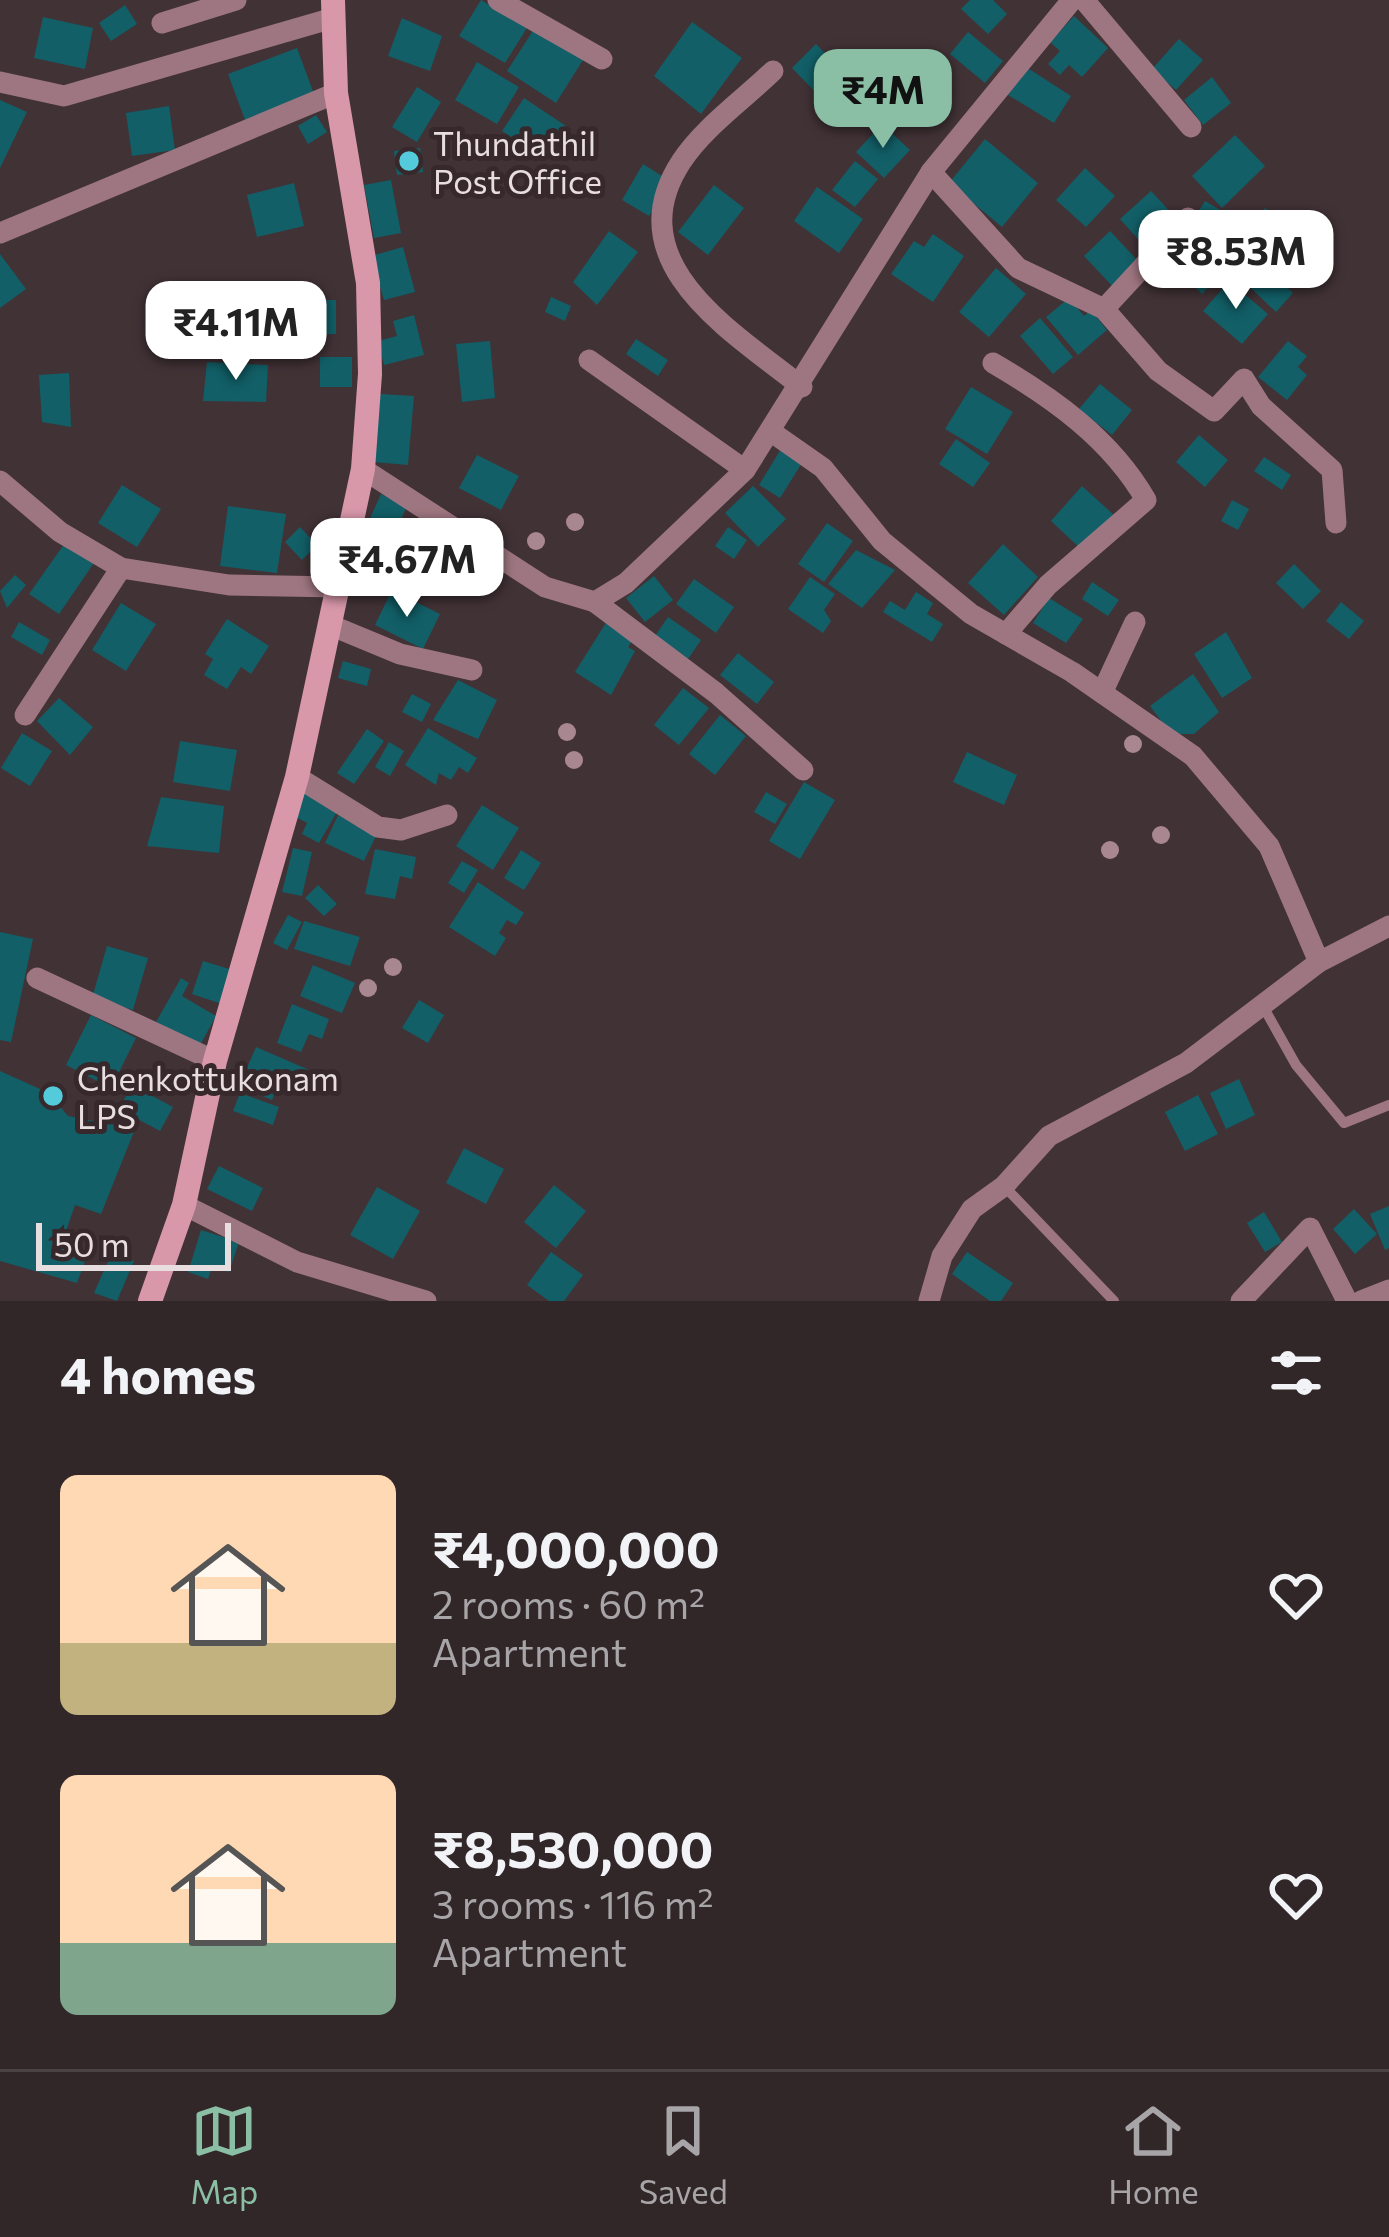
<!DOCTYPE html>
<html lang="en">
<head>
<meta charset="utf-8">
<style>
	body { margin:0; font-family:Commissioner,sans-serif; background:#392e30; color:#f1f3f6; height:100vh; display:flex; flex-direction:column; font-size:45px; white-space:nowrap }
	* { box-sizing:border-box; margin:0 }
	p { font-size:39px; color:#a8a5a8 }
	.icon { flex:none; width:66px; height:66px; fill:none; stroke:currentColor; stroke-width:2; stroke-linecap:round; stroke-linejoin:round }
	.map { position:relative; height:1301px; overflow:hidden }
	.details { display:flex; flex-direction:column; background:#312628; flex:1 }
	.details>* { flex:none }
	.scale { position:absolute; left:36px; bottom:30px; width:195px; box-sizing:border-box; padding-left:12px; border:6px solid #e8dee0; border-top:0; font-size:33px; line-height:42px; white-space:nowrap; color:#e8dee0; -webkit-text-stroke:9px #37282c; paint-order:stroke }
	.price { position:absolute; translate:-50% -102px; padding:0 27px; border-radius:24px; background:#fff; color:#222; font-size:39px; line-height:78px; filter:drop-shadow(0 3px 6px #0008) }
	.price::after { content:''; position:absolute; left:50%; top:72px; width:36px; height:27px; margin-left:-18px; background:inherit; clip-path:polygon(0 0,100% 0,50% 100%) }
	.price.selected { background:#8abfa5; color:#111 }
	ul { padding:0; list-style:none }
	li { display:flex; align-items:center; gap:36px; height:300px; padding:0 60px }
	li span { display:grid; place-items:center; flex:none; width:336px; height:240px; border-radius:18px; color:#555 }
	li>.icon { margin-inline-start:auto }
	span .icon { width:144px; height:144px; fill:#fffc; stroke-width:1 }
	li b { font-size:51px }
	h2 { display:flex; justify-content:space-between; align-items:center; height:144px; padding:0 60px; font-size:51px }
	.dock { display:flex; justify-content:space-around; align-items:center; height:168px; border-top:3px solid #4c4345; background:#312628; font-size:33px; color:#a8a5a8 }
	.dock a { display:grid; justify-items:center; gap:6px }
	.dock .selected { color:#8abfa5 }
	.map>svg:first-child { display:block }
</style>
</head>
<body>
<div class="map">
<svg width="1389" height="1301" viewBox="0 0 1389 1301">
	<rect width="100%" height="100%" fill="#413236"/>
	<g fill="#125f67">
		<path d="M481,0L527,28L505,63L459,36Z"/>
		<path d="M970,0H993L1007,14L988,34L961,9Z"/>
		<path d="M125,5L137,24L111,41L99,23Z"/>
		<path d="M1074,16L1108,48L1082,77L1069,65L1060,75L1048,64L1060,51L1050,42Z"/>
		<path d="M43,17L93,28L85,69L34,58Z"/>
		<path d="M402,18L442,36L430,71L388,56Z"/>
		<path d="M692,22L742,58L701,114L654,76Z"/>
		<path d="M534,29L583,60L556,103L507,71Z"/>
		<path d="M968,32L1003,61L985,83L950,54Z"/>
		<path d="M1179,39L1203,60L1176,90L1152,69Z"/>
		<path d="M816,44L850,79L826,103L792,68Z"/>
		<path d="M297,48L314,94L245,120L228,74Z"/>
		<path d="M477,62L519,87L497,124L455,100Z"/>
		<path d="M1026,67L1071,96L1054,123L1008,95Z"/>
		<path d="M1212,77L1231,103L1203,125L1184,100Z"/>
		<path d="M417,87L441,102L417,142L392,127Z"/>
		<path d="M524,98L566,126L544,159L502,131Z"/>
		<path d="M0,100L27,112L0,168Z"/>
		<path d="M169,106L175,150L132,156L126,113Z"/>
		<path d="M316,115L327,132L308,144L298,126Z"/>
		<path d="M882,124L910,150L884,178L856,152Z"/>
		<path d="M1235,135L1265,166L1222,208L1192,176Z"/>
		<path d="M985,139L1038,183L1002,227L949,183Z"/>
		<path d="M420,148L423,172L397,175L394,151Z"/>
		<path d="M855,161L878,179L855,207L832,190Z"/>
		<path d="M643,164L670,181L649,216L622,200Z"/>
		<path d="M1085,168L1115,196L1086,227L1056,200Z"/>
		<path d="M391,180L401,233L374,238L364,185Z"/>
		<path d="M294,183L304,226L257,237L247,195Z"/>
		<path d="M714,185L744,208L708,255L678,232Z"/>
		<path d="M817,187L863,219L839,253L794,221Z"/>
		<path d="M1151,191L1176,218L1144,246L1120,219Z"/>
		<path d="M1205,201L1222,211L1209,232L1192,222Z"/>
		<path d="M1265,208L1311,241L1291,270L1244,236Z"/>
		<path d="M609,231L638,252L597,305L573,282Z"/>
		<path d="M1110,231L1140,263L1114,288L1084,256Z"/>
		<path d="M933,234L964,256L933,302L891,274L914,241L924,247Z"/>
		<path d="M1194,236L1216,258L1209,265L1219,276L1202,294L1169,261Z"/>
		<path d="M403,247L415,292L384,300L371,256Z"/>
		<path d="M0,254L26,289L0,308Z"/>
		<path d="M1254,257L1293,293L1276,312L1237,275Z"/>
		<path d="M996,268L1026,294L989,337L959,312Z"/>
		<path d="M1229,281L1268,314L1242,344L1203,311Z"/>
		<path d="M551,297L571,306L565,321L545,312Z"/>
		<path d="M1069,298L1084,316L1091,310L1107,330L1078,355L1046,317Z"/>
		<path d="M291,300H336V334L291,335Z"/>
		<path d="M253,304L254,341L205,343L203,307Z"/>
		<path d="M414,315L424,355L384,365L378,341L397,336L393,321Z"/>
		<path d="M1040,318L1073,357L1053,374L1020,336Z"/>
		<path d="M636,339L668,360L658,376L626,354Z"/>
		<path d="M490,341L495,398L462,402L456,344Z"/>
		<path d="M1288,341L1307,356L1298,367L1307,375L1287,400L1258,377Z"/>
		<rect x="320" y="357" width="32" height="30"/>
		<path d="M207,362L268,365L266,402L203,401Z"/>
		<path d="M69,373L71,427L42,422L39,375Z"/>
		<path d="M1100,384L1132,410L1112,435L1079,409Z"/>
		<path d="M971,387L1013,412L987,454L945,429Z"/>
		<path d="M380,394L414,396L408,465L373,462Z"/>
		<path d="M1199,435L1228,460L1205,487L1176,462Z"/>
		<path d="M956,439L990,463L973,487L939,464Z"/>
		<path d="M781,449L802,463L780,498L759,485Z"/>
		<path d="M477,455L519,476L501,510L459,488Z"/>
		<path d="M1264,457L1291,475L1282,490L1254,471Z"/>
		<path d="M122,485L161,509L137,547L98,523Z"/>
		<path d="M753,486L786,519L758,547L725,513Z"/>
		<path d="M1082,486L1115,516L1083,551L1051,521Z"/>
		<path d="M381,494L407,506L394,535L368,523Z"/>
		<path d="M1232,500L1249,509L1238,530L1221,521Z"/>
		<path d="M228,506L286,514L277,573L220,566Z"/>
		<path d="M827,523L853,541L824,582L798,564Z"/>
		<path d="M300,527L317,545L302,560L285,542Z"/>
		<path d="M728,527L747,540L734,559L715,546Z"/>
		<path d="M67,540L96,560L59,614L29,594Z"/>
		<path d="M1003,544L1038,577L1004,615L968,583Z"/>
		<path d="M856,550L895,570L862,608L828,584Z"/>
		<path d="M1294,564L1321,591L1303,609L1276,583Z"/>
		<path d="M15,575L26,585L7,608L0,591Z"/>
		<path d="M654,576L673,600L645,622L626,598Z"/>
		<path d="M810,577L835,594L824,610L831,621L823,633L788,609Z"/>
		<path d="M694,579L734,607L716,633L676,604Z"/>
		<path d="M1092,582L1119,600L1108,616L1082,599Z"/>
		<path d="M392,590L440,614L423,649L375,625Z"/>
		<path d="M916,592L933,603L927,614L943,624L932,642L883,612L890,601L905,610Z"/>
		<path d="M1049,598L1083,619L1066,643L1033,623Z"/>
		<path d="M1341,602L1364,621L1349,639L1326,621Z"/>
		<path d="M121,603L156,624L126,671L92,650Z"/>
		<path d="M668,617L701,640L688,659L655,636Z"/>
		<path d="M609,618L636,635L628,647L635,651L611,695L575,672Z"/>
		<path d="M227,619L269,646L251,674L241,667L227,689L204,675L213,659L205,654Z"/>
		<path d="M19,622L50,640L42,655L11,637Z"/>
		<path d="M1226,632L1252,678L1222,698L1194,654Z"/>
		<path d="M738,653L774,682L757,704L720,675Z"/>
		<path d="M343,661L371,669L367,686L338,678Z"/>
		<path d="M1193,674L1219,712L1194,734H1171L1150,706Z"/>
		<path d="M458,680L497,700L478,739L433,720Z"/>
		<path d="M683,688L709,708L679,745L654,725Z"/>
		<path d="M412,694L431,704L422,722L402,712Z"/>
		<path d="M59,698L93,727L70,755L37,721Z"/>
		<path d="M720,715L746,736L715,775L689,754Z"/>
		<path d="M428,728L477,758L468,773L459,767L451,780L439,773L436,785L405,765Z"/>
		<path d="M367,729L384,741L354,784L337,773Z"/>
		<path d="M22,733L52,751L30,786L1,768Z"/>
		<path d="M180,741L237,750L230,791L173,782Z"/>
		<path d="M389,742L404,751L390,776L375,767Z"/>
		<path d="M967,752L1017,775L1004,805L953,782Z"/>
		<path d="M804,782L835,800L800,859L769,841Z"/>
		<path d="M766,792L787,804L775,824L754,812Z"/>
		<path d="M304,793L337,812L319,843L302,834L307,823L292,815Z"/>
		<path d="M161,797L224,806L219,853L147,846Z"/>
		<path d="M482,805L519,828L493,870L456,846Z"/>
		<path d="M338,815L377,834L364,861L325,843Z"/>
		<path d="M293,848L312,852L302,896L282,892Z"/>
		<path d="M375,849L416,857L412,879L400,876L395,899L365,894Z"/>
		<path d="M521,850L541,863L524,890L504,878Z"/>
		<path d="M462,861L478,870L464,893L448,883Z"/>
		<path d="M478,882L524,913L516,925L507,920L499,933L506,938L495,956L449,927Z"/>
		<path d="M318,885L337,904L324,916L305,898Z"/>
		<path d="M288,915L302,922L287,950L273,943Z"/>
		<path d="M304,921L360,937L350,966L294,949Z"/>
		<path d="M0,932L33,939L11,1042L0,1040Z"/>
		<path d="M107,946L148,958L133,1010L92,998Z"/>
		<path d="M203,961L236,971L225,1005L192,994Z"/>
		<path d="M313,965L355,983L342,1013L300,996Z"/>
		<path d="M181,978L189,983L182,996L216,1016L199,1047L156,1022Z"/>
		<path d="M419,1000L444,1015L428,1043L402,1028Z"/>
		<path d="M292,1004L329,1019L322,1039L309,1034L301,1052L277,1043Z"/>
		<path d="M91,1015L136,1038L111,1088L66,1065Z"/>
		<path d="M256,1047L307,1069L301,1082L282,1075L272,1100L239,1086Z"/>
		<path d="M0,1071L49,1093L68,1116L135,1129L101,1214L75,1205L62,1243L88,1253L77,1283L0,1261Z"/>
		<path d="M1239,1079L1255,1115L1226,1129L1210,1093Z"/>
		<path d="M132,1085L173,1107L160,1131L119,1109Z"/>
		<path d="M240,1093L279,1107L273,1125L233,1111Z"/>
		<path d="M1198,1095L1218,1134L1185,1151L1165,1112Z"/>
		<path d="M464,1148L504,1169L486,1204L446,1183Z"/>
		<path d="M219,1166L263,1188L252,1211L207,1189Z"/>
		<path d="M554,1185L586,1211L556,1248L524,1222Z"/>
		<path d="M377,1187L420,1211L393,1259L350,1235Z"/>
		<path d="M1389,1206V1248L1385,1250L1370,1214Z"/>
		<path d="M1354,1209L1377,1234L1355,1254L1333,1229Z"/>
		<path d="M1264,1212L1282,1242L1265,1252L1247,1223Z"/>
		<path d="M201,1230L239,1242L229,1272L212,1267L208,1279L188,1272Z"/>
		<path d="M112,1252L134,1261L117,1301L94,1293Z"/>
		<path d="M551,1252L583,1275L564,1301H549L527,1285Z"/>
		<path d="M967,1252L1013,1283L1001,1301H990L952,1274Z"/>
	</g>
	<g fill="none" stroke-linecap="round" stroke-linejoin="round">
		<g stroke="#9e7681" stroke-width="10">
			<path d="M1264,1008L1296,1065L1344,1123L1389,1105"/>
			<path d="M1004,1186L1114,1301"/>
		</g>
		<g stroke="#9e7681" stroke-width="21">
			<path d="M498,0L602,59"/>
			<path d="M1084,0L1191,127"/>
			<path d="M162,23L236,0"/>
			<path d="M773,71C744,99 703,128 681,162C615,264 735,333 802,387"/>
			<path d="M0,82L64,96L333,18"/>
			<path d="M931,172L1018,268L1104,309L1158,371L1214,411L1244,379L1261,406L1332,470L1336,523"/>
			<path d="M0,233L336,93"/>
			<path d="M1104,309L1188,218"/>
			<path d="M589,360L745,470"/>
			<path d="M993,363C1053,398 1111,439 1146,500L1048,585L1006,634"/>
			<path d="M773,433L823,468L882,541L971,614L1072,672L1193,756L1269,846L1319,962"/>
			<path d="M363,469L545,587L595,602L626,583L745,470L931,172L1072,0"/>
			<path d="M0,481L60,532L121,568L229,585L338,587"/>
			<path d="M595,602L716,693L803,770"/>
			<path d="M330,625L400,654L472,670"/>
			<path d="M1102,693L1135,622"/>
			<path d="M25,715L121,568"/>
			<path d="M297,777L378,827L401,830L447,815"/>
			<path d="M37,978L215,1061"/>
			<path d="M184,1205L297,1262L426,1301"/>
			<path d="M929,1301L942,1256L972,1209L1004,1186L1049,1136L1186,1063L1319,962L1389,926"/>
			<path d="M1241,1301L1310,1228L1347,1301"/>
			<path d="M1361,1301L1389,1290"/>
		</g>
		<path stroke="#d898aa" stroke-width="24" d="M150,1301L184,1205L215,1061L297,777L363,469L370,374L368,283L336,93L333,0"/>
	</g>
	<g fill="#a98790">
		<circle cx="575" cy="522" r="9"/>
		<circle cx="536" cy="541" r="9"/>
		<circle cx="567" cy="732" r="9"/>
		<circle cx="1133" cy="744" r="9"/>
		<circle cx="574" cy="760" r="9"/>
		<circle cx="1161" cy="835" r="9"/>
		<circle cx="1110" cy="850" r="9"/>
		<circle cx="393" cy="967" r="9"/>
		<circle cx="368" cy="988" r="9"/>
	</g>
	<g fill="#53cbda" stroke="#37282c" stroke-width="4.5">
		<circle cx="409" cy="161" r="12"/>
		<circle cx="53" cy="1096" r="12"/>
	</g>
	<g text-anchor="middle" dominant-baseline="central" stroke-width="10" stroke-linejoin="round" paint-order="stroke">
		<g font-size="33" fill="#e8dee0" stroke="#37282c" text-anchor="start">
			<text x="433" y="142">Thundathil<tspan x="433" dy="38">Post Office</tspan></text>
			<text x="77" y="1077">Chenkottukonam<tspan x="77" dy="38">LPS</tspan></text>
		</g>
	</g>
</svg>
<div class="scale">50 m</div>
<b class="price selected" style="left:883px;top:151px">₹4M</b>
<b class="price" style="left:1236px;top:312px">₹8.53M</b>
<b class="price" style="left:236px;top:383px">₹4.11M</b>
<b class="price" style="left:407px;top:620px">₹4.67M</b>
</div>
<section class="details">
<h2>4 homes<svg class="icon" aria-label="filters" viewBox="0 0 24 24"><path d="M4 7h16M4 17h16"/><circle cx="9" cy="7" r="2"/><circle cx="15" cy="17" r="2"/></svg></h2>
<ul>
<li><span style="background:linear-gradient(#ffd9b3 70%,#c2b280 0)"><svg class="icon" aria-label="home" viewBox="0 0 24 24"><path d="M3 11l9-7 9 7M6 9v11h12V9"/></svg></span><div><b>₹4,000,000</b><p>2 rooms · 60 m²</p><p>Apartment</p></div><svg class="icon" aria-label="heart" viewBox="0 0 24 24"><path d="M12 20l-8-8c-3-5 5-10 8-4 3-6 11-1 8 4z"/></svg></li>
<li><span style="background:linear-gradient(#ffd9b3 70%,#7fa58c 0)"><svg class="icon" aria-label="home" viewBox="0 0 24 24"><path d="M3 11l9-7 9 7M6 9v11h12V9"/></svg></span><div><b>₹8,530,000</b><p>3 rooms · 116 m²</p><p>Apartment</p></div><svg class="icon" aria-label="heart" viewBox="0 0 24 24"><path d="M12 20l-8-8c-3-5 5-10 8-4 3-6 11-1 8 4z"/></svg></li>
</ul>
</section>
<nav class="dock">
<a class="selected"><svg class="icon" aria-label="map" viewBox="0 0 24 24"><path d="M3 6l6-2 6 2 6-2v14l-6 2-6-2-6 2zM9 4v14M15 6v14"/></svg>Map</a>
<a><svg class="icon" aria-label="saved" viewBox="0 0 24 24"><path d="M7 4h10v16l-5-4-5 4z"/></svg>Saved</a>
<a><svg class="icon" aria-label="home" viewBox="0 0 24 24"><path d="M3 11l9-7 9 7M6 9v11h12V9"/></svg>Home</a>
</nav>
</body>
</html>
